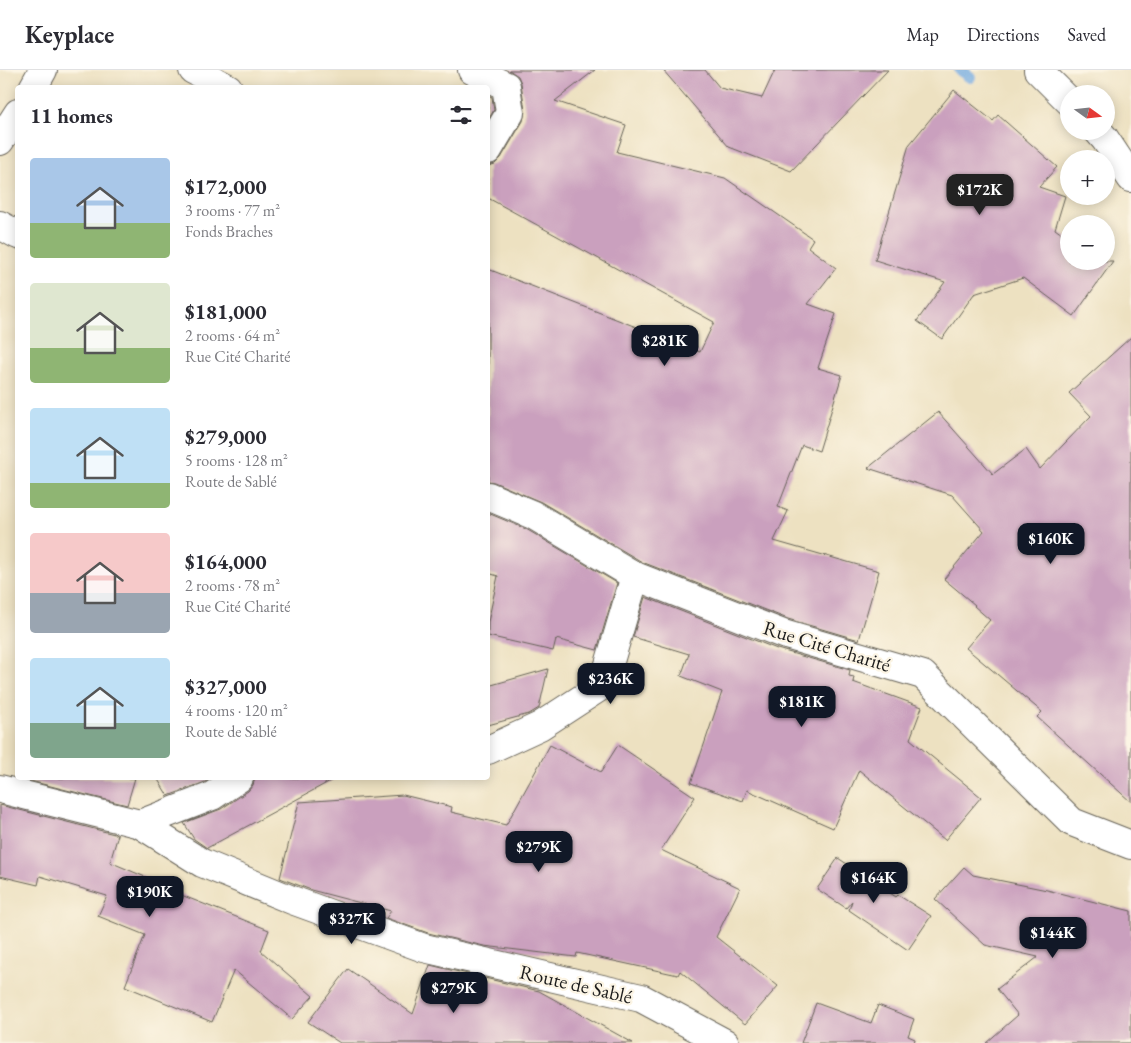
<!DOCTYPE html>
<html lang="en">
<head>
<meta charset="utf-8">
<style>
	body { margin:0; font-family:"EB Garamond",serif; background:#f7f7f7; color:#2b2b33; height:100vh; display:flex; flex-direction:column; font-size:19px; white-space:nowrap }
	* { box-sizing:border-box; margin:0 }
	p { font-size:16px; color:#7c7c81 }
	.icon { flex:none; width:28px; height:28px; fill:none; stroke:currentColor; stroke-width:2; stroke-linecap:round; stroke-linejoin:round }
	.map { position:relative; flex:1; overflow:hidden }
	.details { position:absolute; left:15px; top:15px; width:475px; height:695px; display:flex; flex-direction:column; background:#fff; border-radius:5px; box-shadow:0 2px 12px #0003 }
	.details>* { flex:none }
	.needle { width:32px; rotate:105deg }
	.fabs { position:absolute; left:1060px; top:15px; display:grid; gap:10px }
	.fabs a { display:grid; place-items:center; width:55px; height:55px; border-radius:50%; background:#fff; box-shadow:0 2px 12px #0003; font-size:25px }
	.price { position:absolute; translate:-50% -42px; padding:0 11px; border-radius:10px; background:#111827; color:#fff; font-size:16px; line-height:32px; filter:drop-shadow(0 1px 2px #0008) }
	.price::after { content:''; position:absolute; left:50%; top:30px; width:15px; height:11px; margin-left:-8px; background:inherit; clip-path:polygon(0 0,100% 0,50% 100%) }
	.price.selected { background:#222; color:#fff }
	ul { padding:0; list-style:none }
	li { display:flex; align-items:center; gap:15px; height:125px; padding:0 15px }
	li span { display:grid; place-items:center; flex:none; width:140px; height:100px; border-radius:5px; color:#555 }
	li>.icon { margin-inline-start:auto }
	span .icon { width:60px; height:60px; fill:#fffc; stroke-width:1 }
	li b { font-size:21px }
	h2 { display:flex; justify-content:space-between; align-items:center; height:60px; padding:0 15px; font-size:21px }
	header { display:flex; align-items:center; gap:30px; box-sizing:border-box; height:70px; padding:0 25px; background:#fff; border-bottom:1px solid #e1e1e2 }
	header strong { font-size:24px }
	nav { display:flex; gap:28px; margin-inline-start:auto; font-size:18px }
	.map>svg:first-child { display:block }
</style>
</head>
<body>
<header>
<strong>Keyplace</strong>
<nav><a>Map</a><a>Directions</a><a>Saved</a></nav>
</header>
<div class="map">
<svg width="1131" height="973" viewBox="0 0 1131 973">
	<rect width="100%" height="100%" fill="#fcf5e5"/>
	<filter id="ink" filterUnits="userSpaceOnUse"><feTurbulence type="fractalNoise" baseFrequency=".02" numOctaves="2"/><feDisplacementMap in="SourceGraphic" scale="10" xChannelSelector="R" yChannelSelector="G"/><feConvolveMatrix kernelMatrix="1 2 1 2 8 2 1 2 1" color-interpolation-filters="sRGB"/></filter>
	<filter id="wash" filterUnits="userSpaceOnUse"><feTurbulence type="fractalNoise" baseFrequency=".0096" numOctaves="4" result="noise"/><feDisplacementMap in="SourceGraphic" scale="20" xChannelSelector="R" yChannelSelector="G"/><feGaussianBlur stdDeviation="1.12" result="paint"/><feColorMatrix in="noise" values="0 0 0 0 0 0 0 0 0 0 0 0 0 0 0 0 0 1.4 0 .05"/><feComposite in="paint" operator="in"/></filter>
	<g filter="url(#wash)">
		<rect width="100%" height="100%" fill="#ede1c1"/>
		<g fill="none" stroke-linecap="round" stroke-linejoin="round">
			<path stroke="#71a9e0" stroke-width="12" d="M960,0L970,7"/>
		</g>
		<g id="blocks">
			<g fill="#caa0be">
				<path d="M509,0H595L555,31L626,55L617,82L725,108L813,169L808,177L836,198L808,234L836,244L818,298L842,305L819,381L802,375L778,437L788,441L774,471L879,501L859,570L788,549L642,492L541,432L494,412L488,411V199L700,282L714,252L488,128V96L495,94L501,88L523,51L525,41L521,13L518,6Z"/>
				<path d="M663,0H705L720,18L762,28L775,0H888L791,101L729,77Z"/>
				<path d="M954,20L993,51L998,45L1057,97L1039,117L1065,126L1055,159L1069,169V191H1113L1074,246L1023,208L974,224L942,269L917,251L945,212L875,190L909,75Z"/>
				<path d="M488,25L492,27L494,40L488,50Z"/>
				<path d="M1131,267V732L1037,647L1042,642L966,578L990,550L974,536L975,535L944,509L984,461L952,425L868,398L938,342L993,404L1026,379L1040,399L1091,346L1069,323Z"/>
				<path d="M488,443L526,459L617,513L597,580L556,569L553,581L488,566V552L498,506L488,503Z"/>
				<path d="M645,527L777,579L850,600L849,606L854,607L853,612L922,637L910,669L981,727L945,770L859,700L833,758L747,720L743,731L691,713L722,622L681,606L689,584L633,567Z"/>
				<path d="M548,599L539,638L529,644L488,655V616Z"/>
				<path d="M550,675L601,702L618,675L695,727L661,780L740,818L716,867L778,916L745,954L680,901L678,905L577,883L576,887L484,876L428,863L386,848L391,841L311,820L280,808L299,732L403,725L452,737L451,742L506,755Z"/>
				<path d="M18,708H135L127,735Z"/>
				<path d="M157,708H212L205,712L168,726Z"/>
				<path d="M255,708H336L207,778L194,769L184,753L221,739L248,721L253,715Z"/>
				<path d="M0,735L118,765L110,792L150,809L146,811L269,860L261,881L313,926L292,949L234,900L212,952L125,916L145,865L98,846L107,826L40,806L38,815L0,806Z"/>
				<path d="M838,788L896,827L898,825L931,846L908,880L849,840L852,831L846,838L817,819Z"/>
				<path d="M964,797L973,805L1047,820L1131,841V973H986L1018,945L997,919L1038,887L985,875L935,829Z"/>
				<path d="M430,895L539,921L633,973H340L308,952L348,899L413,944Z"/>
				<path d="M816,933L871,953L878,935L914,949L908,966L915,969L914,973H801Z"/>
			</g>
		</g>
	</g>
	<g filter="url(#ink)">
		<use href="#blocks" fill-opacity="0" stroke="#656156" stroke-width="1"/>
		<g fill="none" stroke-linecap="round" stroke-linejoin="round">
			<g stroke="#656156" stroke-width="30">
				<g id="street">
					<path d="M193,0L228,18"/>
					<path d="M472,0L506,16L510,43L488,80"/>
					<path d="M1038,0L1069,31"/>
					<path d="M33,18L43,0"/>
					<path d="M1098,61L1105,69L1131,108"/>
					<path d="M0,71L18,43"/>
					<path d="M0,155L18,165"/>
					<path d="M488,426L533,445L635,506L783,564L923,605L1072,752L1131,775"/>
					<path d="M488,680L540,656L603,615L635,506"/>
					<path d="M0,719L140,754L202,793L292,830L424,878L641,928L725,973"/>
					<path d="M140,754L212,726L239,708"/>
				</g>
			</g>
			<use href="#street" stroke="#fff" stroke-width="28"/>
		</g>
	</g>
	<g text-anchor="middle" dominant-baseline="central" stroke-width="4.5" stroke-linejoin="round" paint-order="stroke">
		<g font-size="20" fill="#1c1c1c" stroke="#fcf5e5">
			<text transform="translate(827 576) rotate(17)">Rue Cité Charité</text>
			<text transform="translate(576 914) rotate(13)">Route de Sablé</text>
		</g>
	</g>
</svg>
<div class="fabs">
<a><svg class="needle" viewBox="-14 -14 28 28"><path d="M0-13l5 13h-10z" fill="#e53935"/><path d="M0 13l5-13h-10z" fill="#7c7c81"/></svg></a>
<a>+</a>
<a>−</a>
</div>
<b class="price selected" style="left:980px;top:146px">$172K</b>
<b class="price" style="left:665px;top:297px">$281K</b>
<b class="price" style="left:1051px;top:495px">$160K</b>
<b class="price" style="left:611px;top:635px">$236K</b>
<b class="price" style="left:802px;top:658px">$181K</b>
<b class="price" style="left:539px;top:803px">$279K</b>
<b class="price" style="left:874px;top:834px">$164K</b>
<b class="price" style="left:150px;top:848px">$190K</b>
<b class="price" style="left:352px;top:875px">$327K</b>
<b class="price" style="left:1053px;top:889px">$144K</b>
<b class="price" style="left:454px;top:944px">$279K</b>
<section class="details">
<h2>11 homes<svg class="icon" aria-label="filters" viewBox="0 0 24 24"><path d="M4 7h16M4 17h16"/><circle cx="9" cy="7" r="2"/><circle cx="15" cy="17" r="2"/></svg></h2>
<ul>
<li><span style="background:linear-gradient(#a9c7e8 65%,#8fb573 0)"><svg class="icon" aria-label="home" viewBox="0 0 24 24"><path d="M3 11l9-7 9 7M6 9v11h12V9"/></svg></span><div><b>$172,000</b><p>3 rooms · 77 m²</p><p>Fonds Braches</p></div></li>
<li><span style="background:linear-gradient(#dfe7d0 65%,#8fb573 0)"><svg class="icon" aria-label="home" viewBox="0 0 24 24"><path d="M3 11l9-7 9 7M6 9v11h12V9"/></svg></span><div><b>$181,000</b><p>2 rooms · 64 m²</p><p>Rue Cité Charité</p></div></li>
<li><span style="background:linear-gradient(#bfe0f5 75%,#8fb573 0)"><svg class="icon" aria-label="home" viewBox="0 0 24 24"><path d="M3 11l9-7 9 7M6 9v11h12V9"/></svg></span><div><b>$279,000</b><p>5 rooms · 128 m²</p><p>Route de Sablé</p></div></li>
<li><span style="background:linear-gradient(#f6c9c9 60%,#9aa5b1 0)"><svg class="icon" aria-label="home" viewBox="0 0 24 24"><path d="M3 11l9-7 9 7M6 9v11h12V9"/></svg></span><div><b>$164,000</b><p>2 rooms · 78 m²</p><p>Rue Cité Charité</p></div></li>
<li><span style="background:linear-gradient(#bfe0f5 65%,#7fa58c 0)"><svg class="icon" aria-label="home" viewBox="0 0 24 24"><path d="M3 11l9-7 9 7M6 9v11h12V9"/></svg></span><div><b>$327,000</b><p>4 rooms · 120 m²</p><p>Route de Sablé</p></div></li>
</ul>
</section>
</div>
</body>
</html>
